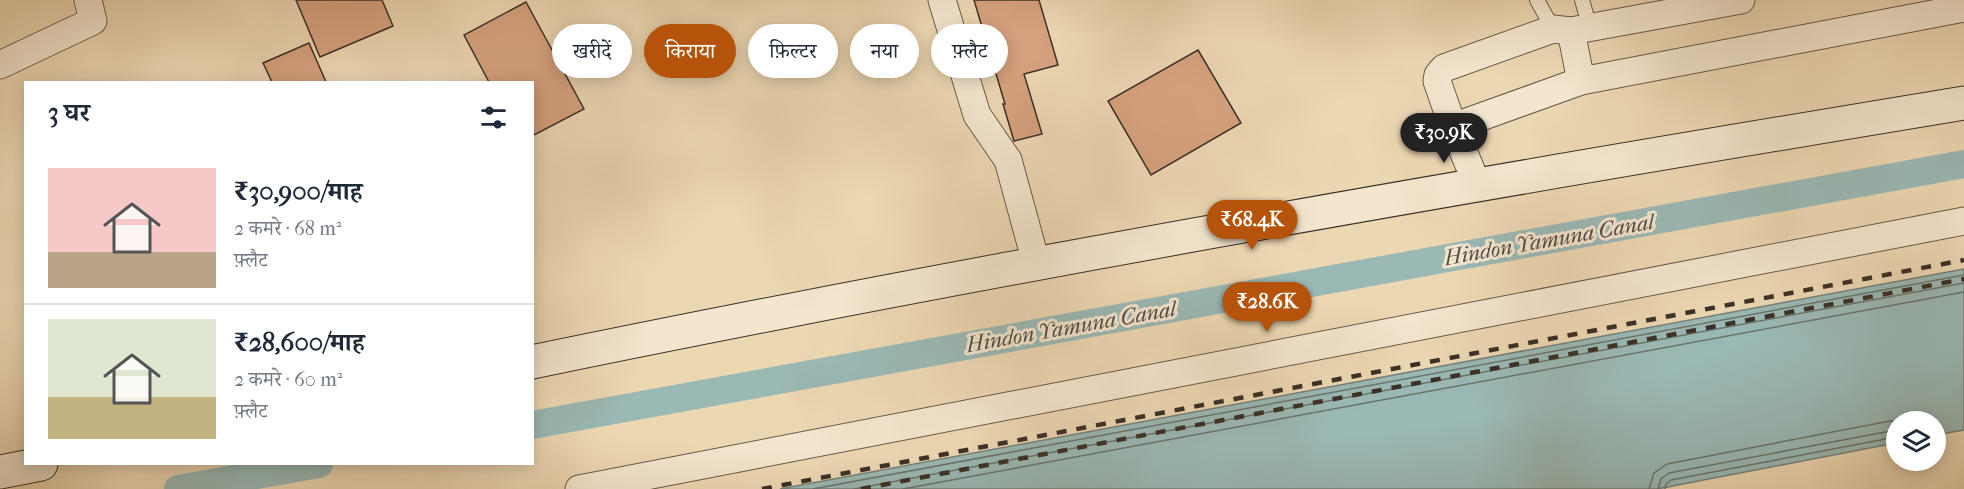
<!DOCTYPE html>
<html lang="hi">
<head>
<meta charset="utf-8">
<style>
	body { margin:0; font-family:"IM FELL French Canon","Noto Serif Devanagari",serif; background:#f2f2f3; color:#1f2937; height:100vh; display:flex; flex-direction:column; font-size:22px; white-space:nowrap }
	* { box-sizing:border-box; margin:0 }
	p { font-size:20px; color:#747a83 }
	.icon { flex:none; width:33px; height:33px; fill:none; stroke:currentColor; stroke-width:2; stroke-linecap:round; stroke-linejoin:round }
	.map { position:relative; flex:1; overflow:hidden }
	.sheet { position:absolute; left:24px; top:81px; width:510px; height:384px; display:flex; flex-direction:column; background:#fff; border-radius:0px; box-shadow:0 3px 15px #0003 }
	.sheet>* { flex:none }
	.guide { position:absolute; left:552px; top:24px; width:570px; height:54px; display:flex; gap:12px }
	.fabs { position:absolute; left:1886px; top:411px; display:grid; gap:12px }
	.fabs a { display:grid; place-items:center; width:60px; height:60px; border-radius:50%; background:#fff; box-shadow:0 3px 15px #0003; font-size:30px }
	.price { position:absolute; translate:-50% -51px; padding:0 14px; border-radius:21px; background:#b45309; color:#fff; font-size:20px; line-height:39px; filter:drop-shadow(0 2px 3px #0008) }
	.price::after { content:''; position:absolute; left:50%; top:36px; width:18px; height:14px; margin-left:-9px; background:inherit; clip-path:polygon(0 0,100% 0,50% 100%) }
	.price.selected { background:#222; color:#fff }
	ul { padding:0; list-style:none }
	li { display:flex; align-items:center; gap:18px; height:150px; padding:0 24px }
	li+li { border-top:2px solid #e0e1e3 }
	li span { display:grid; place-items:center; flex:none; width:168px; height:120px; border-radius:0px; color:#555 }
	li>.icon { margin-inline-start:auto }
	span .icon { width:72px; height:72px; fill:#fffc; stroke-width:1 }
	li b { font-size:26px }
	h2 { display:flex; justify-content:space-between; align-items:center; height:72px; padding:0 24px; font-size:26px }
	.pill { padding:0 21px; border-radius:27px; background:#fff; box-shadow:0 3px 15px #0003; font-size:21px; line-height:54px }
	.pill.selected { background:#b45309; color:#fff }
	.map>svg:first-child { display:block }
</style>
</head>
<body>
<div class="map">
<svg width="1964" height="489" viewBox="0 0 1964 489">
	<rect width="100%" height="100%" fill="#ecd7b3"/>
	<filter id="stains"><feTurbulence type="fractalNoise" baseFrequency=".00333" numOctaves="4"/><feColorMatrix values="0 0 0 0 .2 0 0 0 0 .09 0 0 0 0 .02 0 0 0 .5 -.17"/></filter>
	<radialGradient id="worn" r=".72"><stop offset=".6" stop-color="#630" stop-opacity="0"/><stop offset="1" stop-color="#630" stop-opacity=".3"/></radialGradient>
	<path fill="#9ab8b4" stroke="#74827c" stroke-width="1.5" d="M1964,269V430L1935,435V422H1896V443L1657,489H780Z"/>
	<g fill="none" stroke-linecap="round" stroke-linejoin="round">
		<g stroke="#6a746e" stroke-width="1.5">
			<path d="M813,489L1964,275"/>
			<path d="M854,489L1964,283"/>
			<path d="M903,489L1964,292"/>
			<path d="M1649,489L1654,473L1667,464L1890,421L1900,422"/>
			<path d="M1658,489L1661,479L1669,473L1896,430"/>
			<path d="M1665,489L1666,484L1671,480L1896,437"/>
		</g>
		<g stroke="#9ab8b4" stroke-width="28">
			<path d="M532,425L1964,164"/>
			<path d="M178,489L319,464"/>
		</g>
	</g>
	<g fill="#d6a17f" stroke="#3b3027" stroke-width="1.5">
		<path d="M296,0H382L393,26L320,57Z"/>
		<path d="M974,0H1039L1058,65L1024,74L1042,134L1014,141L1003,104H1005Z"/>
		<path d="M526,2L584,109L532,136V82H489L464,35Z"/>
		<path d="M309,43L326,82H272L263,63Z"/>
		<path d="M1198,50L1241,123L1151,175L1108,101Z"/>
	</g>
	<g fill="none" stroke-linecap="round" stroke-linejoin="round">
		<g stroke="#675a4a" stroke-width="16">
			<g id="lane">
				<path d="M1537,0L1553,29"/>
				<path d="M1582,0L1590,28"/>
			</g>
		</g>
		<g stroke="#675a4a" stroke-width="29">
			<g id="street">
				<path d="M942,0L977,115L1008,160L1037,266"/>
				<path d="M1741,0L1571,31L1553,29L1444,68L1438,75L1437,81L1453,127L1581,81L1964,8"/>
				<path d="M1571,31L1581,81"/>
				<path d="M0,65L93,21L88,0"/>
				<path d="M1453,127L1477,184"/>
				<path d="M579,489L1964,221"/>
			</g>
		</g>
		<g stroke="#3b3027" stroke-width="35">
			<g id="secondary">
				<path d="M532,362C1007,264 1486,182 1964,103"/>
				<path d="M0,472L41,464"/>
			</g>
		</g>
		<use href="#lane" stroke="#f3e5ce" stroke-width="14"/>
		<use href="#street" stroke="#f3e5ce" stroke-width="27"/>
		<use href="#secondary" stroke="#f3e5ce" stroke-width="33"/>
		<g stroke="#3b3027" stroke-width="4.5" stroke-dasharray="10 10" stroke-linecap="butt">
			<path d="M762,489L1964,260"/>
			<path d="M861,489L1964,279"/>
		</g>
	</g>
	<g text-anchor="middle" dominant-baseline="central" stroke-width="6" stroke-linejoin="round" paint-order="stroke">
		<g font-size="22" font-style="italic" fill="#4e4b43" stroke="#f3e5ce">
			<text transform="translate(1549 240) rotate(-10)">Hindon Yamuna Canal</text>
			<text transform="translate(1071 327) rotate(-10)">Hindon Yamuna Canal</text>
		</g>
	</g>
	<rect width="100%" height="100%" filter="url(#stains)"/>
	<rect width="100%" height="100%" fill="url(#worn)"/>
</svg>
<div class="fabs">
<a><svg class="icon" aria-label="layers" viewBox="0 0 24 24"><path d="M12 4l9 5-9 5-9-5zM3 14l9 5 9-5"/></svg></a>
</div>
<b class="price selected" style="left:1444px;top:164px">₹30.9K</b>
<b class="price" style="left:1252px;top:251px">₹68.4K</b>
<b class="price" style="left:1267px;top:333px">₹28.6K</b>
<div class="guide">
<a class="pill">खरीदें</a>
<a class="pill selected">किराया</a>
<a class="pill">फ़िल्टर</a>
<a class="pill">नया</a>
<a class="pill">फ़्लैट</a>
</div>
<section class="sheet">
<h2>3 घर<svg class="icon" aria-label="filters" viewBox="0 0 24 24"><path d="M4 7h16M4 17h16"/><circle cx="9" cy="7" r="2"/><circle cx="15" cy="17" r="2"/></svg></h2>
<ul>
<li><span style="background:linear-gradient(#f6c9c9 70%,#b9a48a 0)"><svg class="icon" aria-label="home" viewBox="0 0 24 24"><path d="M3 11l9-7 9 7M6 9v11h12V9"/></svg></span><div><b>₹30,900/माह</b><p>2 कमरे · 68 m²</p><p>फ़्लैट</p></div></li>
<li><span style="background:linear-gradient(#dfe7d0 65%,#c2b280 0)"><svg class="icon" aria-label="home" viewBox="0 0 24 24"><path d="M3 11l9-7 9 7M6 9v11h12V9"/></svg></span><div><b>₹28,600/माह</b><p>2 कमरे · 60 m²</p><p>फ़्लैट</p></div></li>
</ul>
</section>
</div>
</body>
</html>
